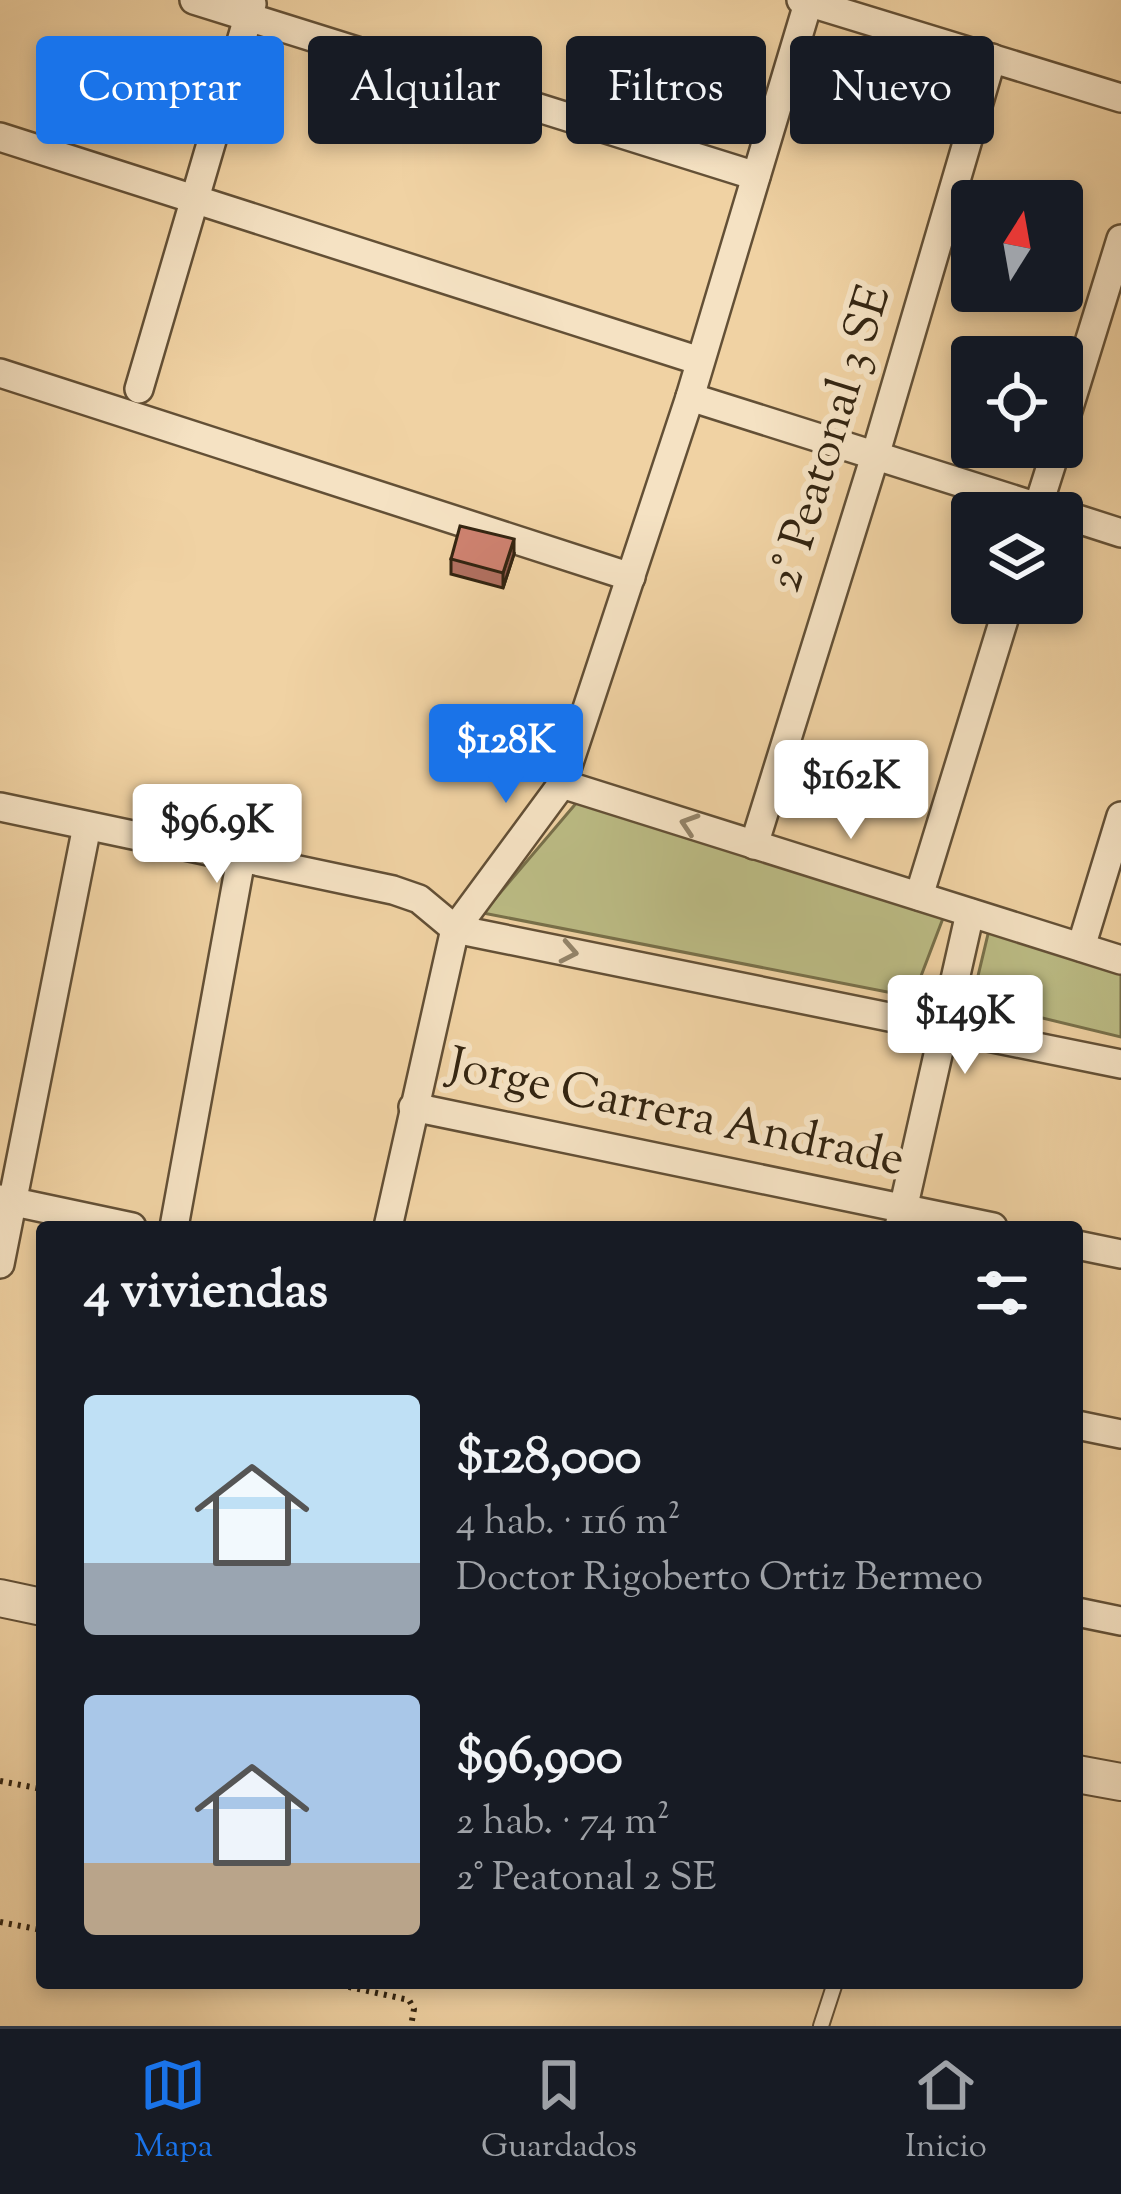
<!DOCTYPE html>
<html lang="es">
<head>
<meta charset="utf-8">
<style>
	body { margin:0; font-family:"Sorts Mill Goudy",serif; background:#242831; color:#f1f3f6; height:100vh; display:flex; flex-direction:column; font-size:45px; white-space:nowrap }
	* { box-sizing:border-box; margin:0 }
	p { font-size:39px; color:#9ea1a6 }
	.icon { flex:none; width:66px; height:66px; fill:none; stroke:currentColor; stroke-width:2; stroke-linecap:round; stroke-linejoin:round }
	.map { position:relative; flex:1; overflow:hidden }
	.details { position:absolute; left:36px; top:1221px; width:1047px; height:768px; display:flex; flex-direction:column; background:#171b24; border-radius:12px; box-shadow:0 6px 18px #0003 }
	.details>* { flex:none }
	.banner { position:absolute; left:36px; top:36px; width:1050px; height:108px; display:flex; gap:24px }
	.needle { width:78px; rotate:11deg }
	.buttons { position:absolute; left:951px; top:180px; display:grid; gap:24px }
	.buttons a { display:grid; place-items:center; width:132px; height:132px; border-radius:12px; background:#171b24; box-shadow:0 6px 18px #0003; font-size:60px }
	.price { position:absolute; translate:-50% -102px; padding:0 27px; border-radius:12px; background:#fff; color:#222; font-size:39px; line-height:78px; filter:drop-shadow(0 3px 6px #0008) }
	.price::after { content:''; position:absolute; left:50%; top:72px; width:36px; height:27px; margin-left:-18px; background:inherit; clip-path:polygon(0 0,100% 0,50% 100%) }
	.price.active { background:#1a73e8; color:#fff }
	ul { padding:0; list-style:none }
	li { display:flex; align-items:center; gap:36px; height:300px; padding:0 48px }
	li span { display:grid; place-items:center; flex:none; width:336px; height:240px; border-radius:12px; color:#555 }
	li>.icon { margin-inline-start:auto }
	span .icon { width:144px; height:144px; fill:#fffc; stroke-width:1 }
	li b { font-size:51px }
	h2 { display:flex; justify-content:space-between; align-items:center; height:144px; padding:0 48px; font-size:51px }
	.tag { padding:0 42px; border-radius:12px; background:#171b24; box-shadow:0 6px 18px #0003; font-size:42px; line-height:108px }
	.tag.active { background:#1a73e8; color:#fff }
	.dock { display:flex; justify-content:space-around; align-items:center; height:168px; border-top:3px solid #363941; background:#171b24; font-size:33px; color:#9ea1a6 }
	.dock a { display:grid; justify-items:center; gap:6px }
	.dock .active { color:#1a73e8 }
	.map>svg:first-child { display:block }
</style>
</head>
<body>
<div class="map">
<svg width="1121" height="2026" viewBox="0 0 1121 2026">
	<rect width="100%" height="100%" fill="#f0d2a3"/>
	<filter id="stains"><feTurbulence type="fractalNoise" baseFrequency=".00167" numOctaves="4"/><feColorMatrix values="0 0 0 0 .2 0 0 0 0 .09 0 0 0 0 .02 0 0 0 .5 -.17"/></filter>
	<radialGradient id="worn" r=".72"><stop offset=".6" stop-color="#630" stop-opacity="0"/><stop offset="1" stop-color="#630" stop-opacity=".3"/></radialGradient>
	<g fill="#bbbb84" stroke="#78704a" stroke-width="3">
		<path d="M578,801L945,913L913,997L483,913Z"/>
		<path d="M989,930L1121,972V1037L972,1001Z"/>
	</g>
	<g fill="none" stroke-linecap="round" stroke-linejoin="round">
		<g stroke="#635036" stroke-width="18">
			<path id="service" d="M821,2026L835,1983"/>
		</g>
		<g stroke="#635036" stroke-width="32">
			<g id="minor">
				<path d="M194,0L756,176"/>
				<path d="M801,0L1121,98"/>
				<path d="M0,137L700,361"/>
				<path d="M0,373L631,577"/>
				<path d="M139,389L252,4"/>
				<path d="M690,397L1057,513"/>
				<path d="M1062,430L1121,239"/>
				<path d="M1036,513L1057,447"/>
				<path d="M1062,514L1121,533"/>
				<path d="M562,784L1121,960"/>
				<path d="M0,807L393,890L419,899L455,929L1121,1064"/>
				<path d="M754,845L875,456L992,58"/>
				<path d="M919,896L1009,603"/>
				<path d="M1081,947L1121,816"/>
				<path d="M413,1107L993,1227"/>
				<path d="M0,1199L132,1227"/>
				<path d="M174,1227L241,859"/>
				<path d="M388,1227L455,929L562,784L690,397L809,0"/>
				<path d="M899,1227L970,913"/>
				<path d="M1077,1245L1121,1254"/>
				<path d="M0,1264L87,826"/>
				<path d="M1077,1425L1121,1434"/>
				<path d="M1077,1612L1121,1621"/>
			</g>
		</g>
		<g stroke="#635036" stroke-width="40">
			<g id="tertiary">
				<path d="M0,1598L42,1607"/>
				<path d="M1077,1774L1121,1782"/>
			</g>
		</g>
		<g stroke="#342511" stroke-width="6" stroke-dasharray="3 6" stroke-linecap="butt">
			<path d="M0,1781L42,1789"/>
			<path d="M0,1922L42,1930"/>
			<path d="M331,1983L409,2000L414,2009L411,2026"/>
		</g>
		<use href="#service" stroke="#f5e2c3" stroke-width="14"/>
		<use href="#minor" stroke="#f5e2c3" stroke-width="27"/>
		<use href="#tertiary" stroke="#f5e2c3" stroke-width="36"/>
	</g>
	<path fill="#b17060" stroke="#342511" stroke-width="3" d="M514,554L503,588L451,574V559Z"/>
	<path fill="#905b4e" stroke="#342511" stroke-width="3" d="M514,539V554L503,588V573Z"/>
	<path fill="#ce8270" stroke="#342511" stroke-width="3" d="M460,526L514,539L503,573L451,559Z"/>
	<defs><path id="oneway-chevron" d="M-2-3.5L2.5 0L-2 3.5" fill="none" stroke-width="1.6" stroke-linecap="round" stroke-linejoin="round" transform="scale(3)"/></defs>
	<g stroke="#94846a">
		<use href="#oneway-chevron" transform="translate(689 824) rotate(-162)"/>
		<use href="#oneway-chevron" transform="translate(569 952) rotate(11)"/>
	</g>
	<g text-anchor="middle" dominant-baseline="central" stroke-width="12" stroke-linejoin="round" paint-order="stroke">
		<g font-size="48" fill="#342511" stroke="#f5e2c3">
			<text transform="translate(832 439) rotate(-73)">2° Peatonal 3 SE</text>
			<text transform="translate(676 1115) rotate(12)">Jorge Carrera Andrade</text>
		</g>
	</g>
	<rect width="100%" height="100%" filter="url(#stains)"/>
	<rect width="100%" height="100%" fill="url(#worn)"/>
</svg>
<div class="buttons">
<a><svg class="needle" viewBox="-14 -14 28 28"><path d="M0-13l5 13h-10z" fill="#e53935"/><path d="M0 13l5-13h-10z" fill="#9ea1a6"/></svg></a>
<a><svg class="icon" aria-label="locate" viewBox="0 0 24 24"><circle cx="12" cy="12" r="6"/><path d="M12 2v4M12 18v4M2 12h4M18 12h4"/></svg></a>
<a><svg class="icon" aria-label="layers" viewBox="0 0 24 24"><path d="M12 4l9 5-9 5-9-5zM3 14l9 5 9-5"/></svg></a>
</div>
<b class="price active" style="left:506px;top:806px">$128K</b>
<b class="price" style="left:851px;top:842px">$162K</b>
<b class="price" style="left:217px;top:886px">$96.9K</b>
<b class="price" style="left:965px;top:1077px">$149K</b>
<div class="banner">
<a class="tag active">Comprar</a>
<a class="tag">Alquilar</a>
<a class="tag">Filtros</a>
<a class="tag">Nuevo</a>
</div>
<section class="details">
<h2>4 viviendas<svg class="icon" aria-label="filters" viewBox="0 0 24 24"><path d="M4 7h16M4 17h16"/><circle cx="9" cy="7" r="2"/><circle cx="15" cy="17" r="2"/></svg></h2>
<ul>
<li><span style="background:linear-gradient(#bfe0f5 70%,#9aa5b1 0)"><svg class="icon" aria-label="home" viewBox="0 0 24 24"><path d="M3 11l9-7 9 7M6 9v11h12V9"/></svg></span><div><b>$128,000</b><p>4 hab. · 116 m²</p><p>Doctor Rigoberto Ortiz Bermeo</p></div></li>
<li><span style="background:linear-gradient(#a9c7e8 70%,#b9a48a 0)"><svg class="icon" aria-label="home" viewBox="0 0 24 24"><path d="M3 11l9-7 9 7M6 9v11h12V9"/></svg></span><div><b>$96,900</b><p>2 hab. · 74 m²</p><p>2° Peatonal 2 SE</p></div></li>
</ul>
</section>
</div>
<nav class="dock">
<a class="active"><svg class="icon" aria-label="map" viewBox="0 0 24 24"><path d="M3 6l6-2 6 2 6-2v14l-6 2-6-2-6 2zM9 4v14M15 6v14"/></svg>Mapa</a>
<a><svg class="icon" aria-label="saved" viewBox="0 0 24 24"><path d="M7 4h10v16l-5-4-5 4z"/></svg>Guardados</a>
<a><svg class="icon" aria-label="home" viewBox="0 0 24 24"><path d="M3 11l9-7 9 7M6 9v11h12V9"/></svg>Inicio</a>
</nav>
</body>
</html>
